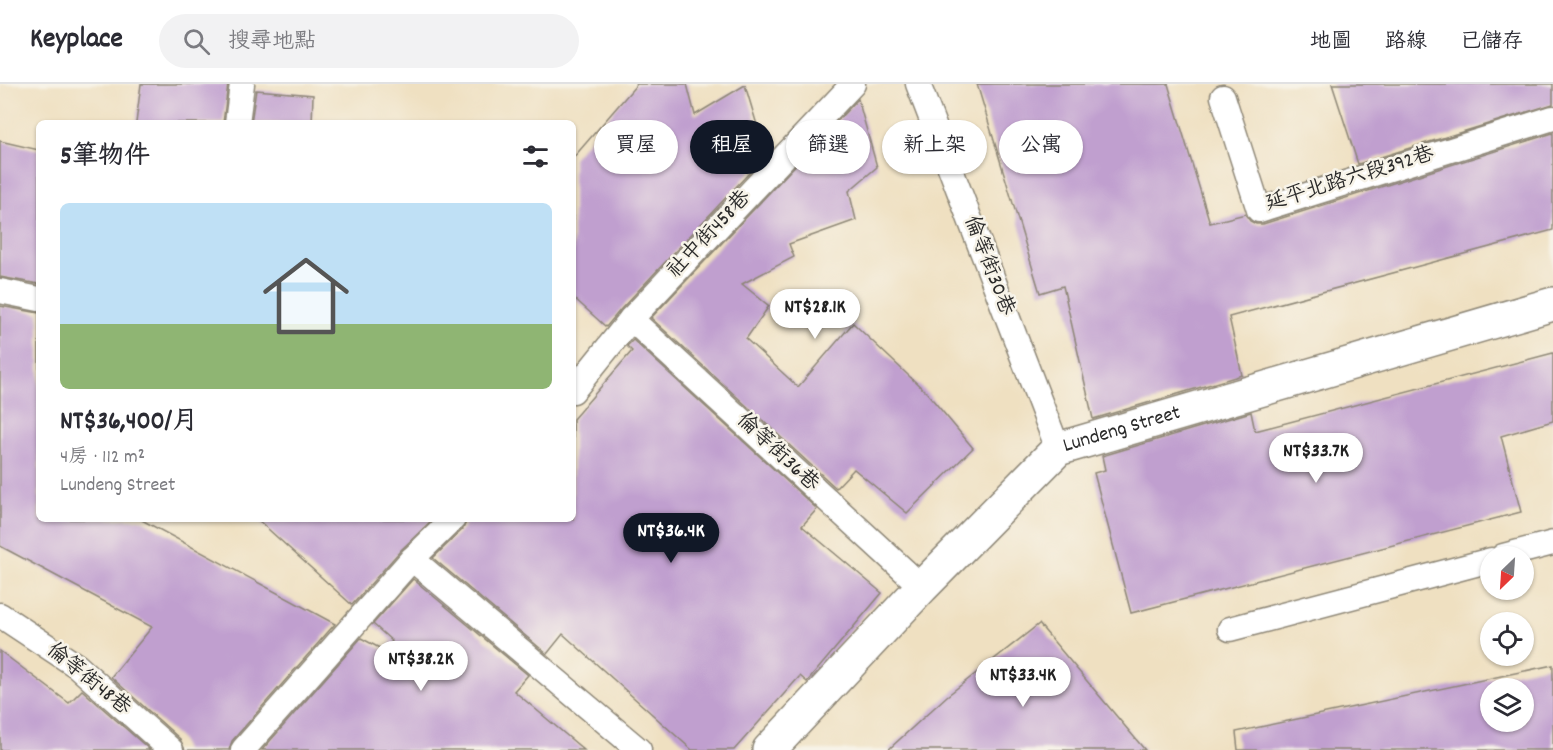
<!DOCTYPE html>
<html lang="zh-TW">
<head>
<meta charset="utf-8">
<style>
	body { margin:0; font-family:Dekko,"LXGW WenKai TC",sans-serif; background:#f2f2f3; color:#2b2b33; height:100vh; display:flex; flex-direction:column; font-size:22px; white-space:nowrap }
	* { box-sizing:border-box; margin:0 }
	p { font-size:20px; color:#7c7c81 }
	.icon { flex:none; width:33px; height:33px; fill:none; stroke:currentColor; stroke-width:2; stroke-linecap:round; stroke-linejoin:round }
	.map { position:relative; flex:1; overflow:hidden }
	.details { position:absolute; left:36px; top:36px; width:540px; height:402px; display:flex; flex-direction:column; background:#fff; border-radius:9px; box-shadow:0 2px 4px #0004 }
	.details>* { flex:none }
	.banner { position:absolute; left:594px; top:36px; width:570px; height:54px; display:flex; gap:12px }
	.needle { width:39px; rotate:205deg }
	.fabs { position:absolute; left:1480px; top:462px; display:grid; gap:12px }
	.fabs a { display:grid; place-items:center; width:54px; height:54px; border-radius:50%; background:#fff; box-shadow:0 2px 4px #0004; font-size:30px }
	.price { position:absolute; translate:-50% -51px; padding:0 14px; border-radius:21px; background:#fff; color:#222; font-size:20px; line-height:39px; filter:drop-shadow(0 2px 3px #0008) }
	.price::after { content:''; position:absolute; left:50%; top:36px; width:18px; height:14px; margin-left:-9px; background:inherit; clip-path:polygon(0 0,100% 0,50% 100%) }
	.price.active { background:#111827; color:#fff }
	ul { padding:0; list-style:none }
	li { display:grid; align-content:center; gap:12px; height:318px; padding:0 24px }
	li+li { border-top:2px solid #e1e1e2 }
	li span { display:grid; place-items:center; height:186px; border-radius:9px; color:#555 }
	li>.icon { margin-inline-start:auto }
	span .icon { width:108px; height:108px; fill:#fffc; stroke-width:1 }
	li b { font-size:26px }
	h2 { display:flex; justify-content:space-between; align-items:center; height:72px; padding:0 24px; font-size:26px }
	.tag { padding:0 21px; border-radius:27px; background:#fff; box-shadow:0 2px 4px #0004; font-size:21px; line-height:54px }
	.tag.active { background:#111827; color:#fff }
	header { display:flex; align-items:center; gap:36px; box-sizing:border-box; height:84px; padding:0 30px; background:#fff; border-bottom:2px solid #e1e1e2 }
	header strong { font-size:28px }
	nav { display:flex; gap:33px; margin-inline-start:auto; font-size:21px }
	.search { width:420px; height:54px; background:#f2f2f3; display:flex; align-items:center; gap:15px; box-sizing:border-box; padding:0 21px; border-radius:33px; color:#7c7c81; font-size:22px }
	.map>svg:first-child { display:block }
</style>
</head>
<body>
<header>
<strong>Keyplace</strong>
<div class="search"><svg class="icon" aria-label="search" viewBox="0 0 24 24"><circle cx="10" cy="10" r="6"/><path d="M15 15l6 6"/></svg>搜尋地點</div>
<nav><a>地圖</a><a>路線</a><a>已儲存</a></nav>
</header>
<div class="map">
<svg width="1553" height="666" viewBox="0 0 1553 666">
	<rect width="100%" height="100%" fill="#f7f3e8"/>
	<filter id="ink" filterUnits="userSpaceOnUse"><feTurbulence type="fractalNoise" baseFrequency=".0167" numOctaves="2"/><feDisplacementMap in="SourceGraphic" scale="12" xChannelSelector="R" yChannelSelector="G"/><feConvolveMatrix kernelMatrix="1 2 1 2 8 2 1 2 1" color-interpolation-filters="sRGB"/></filter>
	<filter id="wash" filterUnits="userSpaceOnUse"><feTurbulence type="fractalNoise" baseFrequency=".008" numOctaves="4" result="noise"/><feDisplacementMap in="SourceGraphic" scale="24" xChannelSelector="R" yChannelSelector="G"/><feGaussianBlur stdDeviation="1.35" result="paint"/><feColorMatrix in="noise" values="0 0 0 0 0 0 0 0 0 0 0 0 0 0 0 0 0 1.4 0 .05"/><feComposite in="paint" operator="in"/></filter>
	<g filter="url(#wash)">
		<rect width="100%" height="100%" fill="#efe0c1"/>
		<g id="blocks">
			<g fill="#c09fcf" fill-rule="evenodd">
				<path d="M141,0H228L223,39H136Z"/>
				<path d="M637,0H687L695,31L745,1L766,71L621,225L606,243L573,213V74Z"/>
				<path d="M977,0H1168L1210,139L1245,130L1250,137L1256,140H1263L1553,49V146L1229,233L1242,291L1093,335L1063,202L1040,209Z"/>
				<path d="M1332,0H1553V20L1358,80Z"/>
				<path d="M256,6L313,11L312,39H251Z"/>
				<path d="M858,15L877,83L849,107L856,136L789,160L794,173L742,200L769,222L746,255L798,303L853,239L927,309L973,364L907,429L854,385L836,404L651,234Z"/>
				<path d="M0,57L39,66V200L0,193Z"/>
				<path d="M0,222L39,229V435H140L335,540L232,657L229,666H185L180,655L111,593L152,543L0,462Z"/>
				<path d="M633,256L817,425L802,442L882,509L807,598L800,592L734,666H692L563,550L547,570L433,474L463,445L467,435H573V335L632,267L627,262Z"/>
				<path d="M1553,269V337L1501,352L1521,428L1131,529L1094,389L1105,386L1102,372L1251,328L1255,347Z"/>
				<path d="M257,435H433L401,466L352,521Z"/>
				<path d="M413,495L528,591L514,607L584,666H262L361,554L385,567L392,557L373,540Z"/>
				<path d="M1039,540L1145,666H888L947,612Z"/>
				<path d="M0,567L69,619L82,606L150,666H0Z"/>
				<path d="M1553,581V666H1238L1236,648ZM1491,604H1524V638H1491Z"/>
			</g>
		</g>
	</g>
	<g filter="url(#ink)">
		<use href="#blocks" fill-opacity="0" stroke="#8d8676" stroke-width="1.5"/>
		<g fill="none" stroke-linecap="round" stroke-linejoin="round">
			<g stroke="#8d8676" stroke-width="27">
				<g id="lane">
					<path d="M918,0L1058,365"/>
					<path d="M1223,13L1259,126L1553,34"/>
					<path d="M237,39L242,0"/>
					<path d="M0,207L39,215"/>
					<path d="M631,235L922,503"/>
					<path d="M573,307L631,235L853,0"/>
					<path d="M1503,472L1553,459"/>
					<path d="M412,475L639,666"/>
					<path d="M0,531L77,582L171,666"/>
					<path d="M1230,545L1491,476"/>
					<path d="M243,666L412,475L453,435"/>
				</g>
			</g>
			<g stroke="#8d8676" stroke-width="36">
				<g id="street">
					<path id="s1" d="M769,666L922,503L1058,365L1553,220"/>
				</g>
			</g>
			<use href="#lane" stroke="#fff" stroke-width="24"/>
			<use href="#street" stroke="#fff" stroke-width="33"/>
		</g>
	</g>
	<g text-anchor="middle" dominant-baseline="central" stroke-width="5" stroke-linejoin="round" paint-order="stroke">
		<g font-size="21" fill="#2b2b2b" stroke="#f7f3e8">
			<text transform="translate(1350 96) rotate(-17)">延平北路六段392巷</text>
			<text transform="translate(710 151) rotate(-47)">社中街458巷</text>
			<text transform="translate(988 182) rotate(69)">倫等街30巷</text>
			<text stroke="none"><textPath href="#s1" startOffset="484">Lundeng Street</textPath></text>
			<text transform="translate(777 369) rotate(43)">倫等街36巷</text>
			<text transform="translate(88 596) rotate(39)">倫等街48巷</text>
		</g>
	</g>
</svg>
<div class="fabs">
<a><svg class="needle" viewBox="-14 -14 28 28"><path d="M0-13l5 13h-10z" fill="#e53935"/><path d="M0 13l5-13h-10z" fill="#7c7c81"/></svg></a>
<a><svg class="icon" aria-label="locate" viewBox="0 0 24 24"><circle cx="12" cy="12" r="6"/><path d="M12 2v4M12 18v4M2 12h4M18 12h4"/></svg></a>
<a><svg class="icon" aria-label="layers" viewBox="0 0 24 24"><path d="M12 4l9 5-9 5-9-5zM3 14l9 5 9-5"/></svg></a>
</div>
<b class="price" style="left:815px;top:256px">NT$28.1K</b>
<b class="price" style="left:1316px;top:400px">NT$33.7K</b>
<b class="price active" style="left:671px;top:480px">NT$36.4K</b>
<b class="price" style="left:421px;top:608px">NT$38.2K</b>
<b class="price" style="left:1023px;top:624px">NT$33.4K</b>
<div class="banner">
<a class="tag">買屋</a>
<a class="tag active">租屋</a>
<a class="tag">篩選</a>
<a class="tag">新上架</a>
<a class="tag">公寓</a>
</div>
<section class="details">
<h2>5筆物件<svg class="icon" aria-label="filters" viewBox="0 0 24 24"><path d="M4 7h16M4 17h16"/><circle cx="9" cy="7" r="2"/><circle cx="15" cy="17" r="2"/></svg></h2>
<ul>
<li><span style="background:linear-gradient(#bfe0f5 65%,#8fb573 0)"><svg class="icon" aria-label="home" viewBox="0 0 24 24"><path d="M3 11l9-7 9 7M6 9v11h12V9"/></svg></span><div><b>NT$36,400/月</b><p>4房 · 112 m²</p><p>Lundeng Street</p></div></li>
</ul>
</section>
</div>
</body>
</html>
